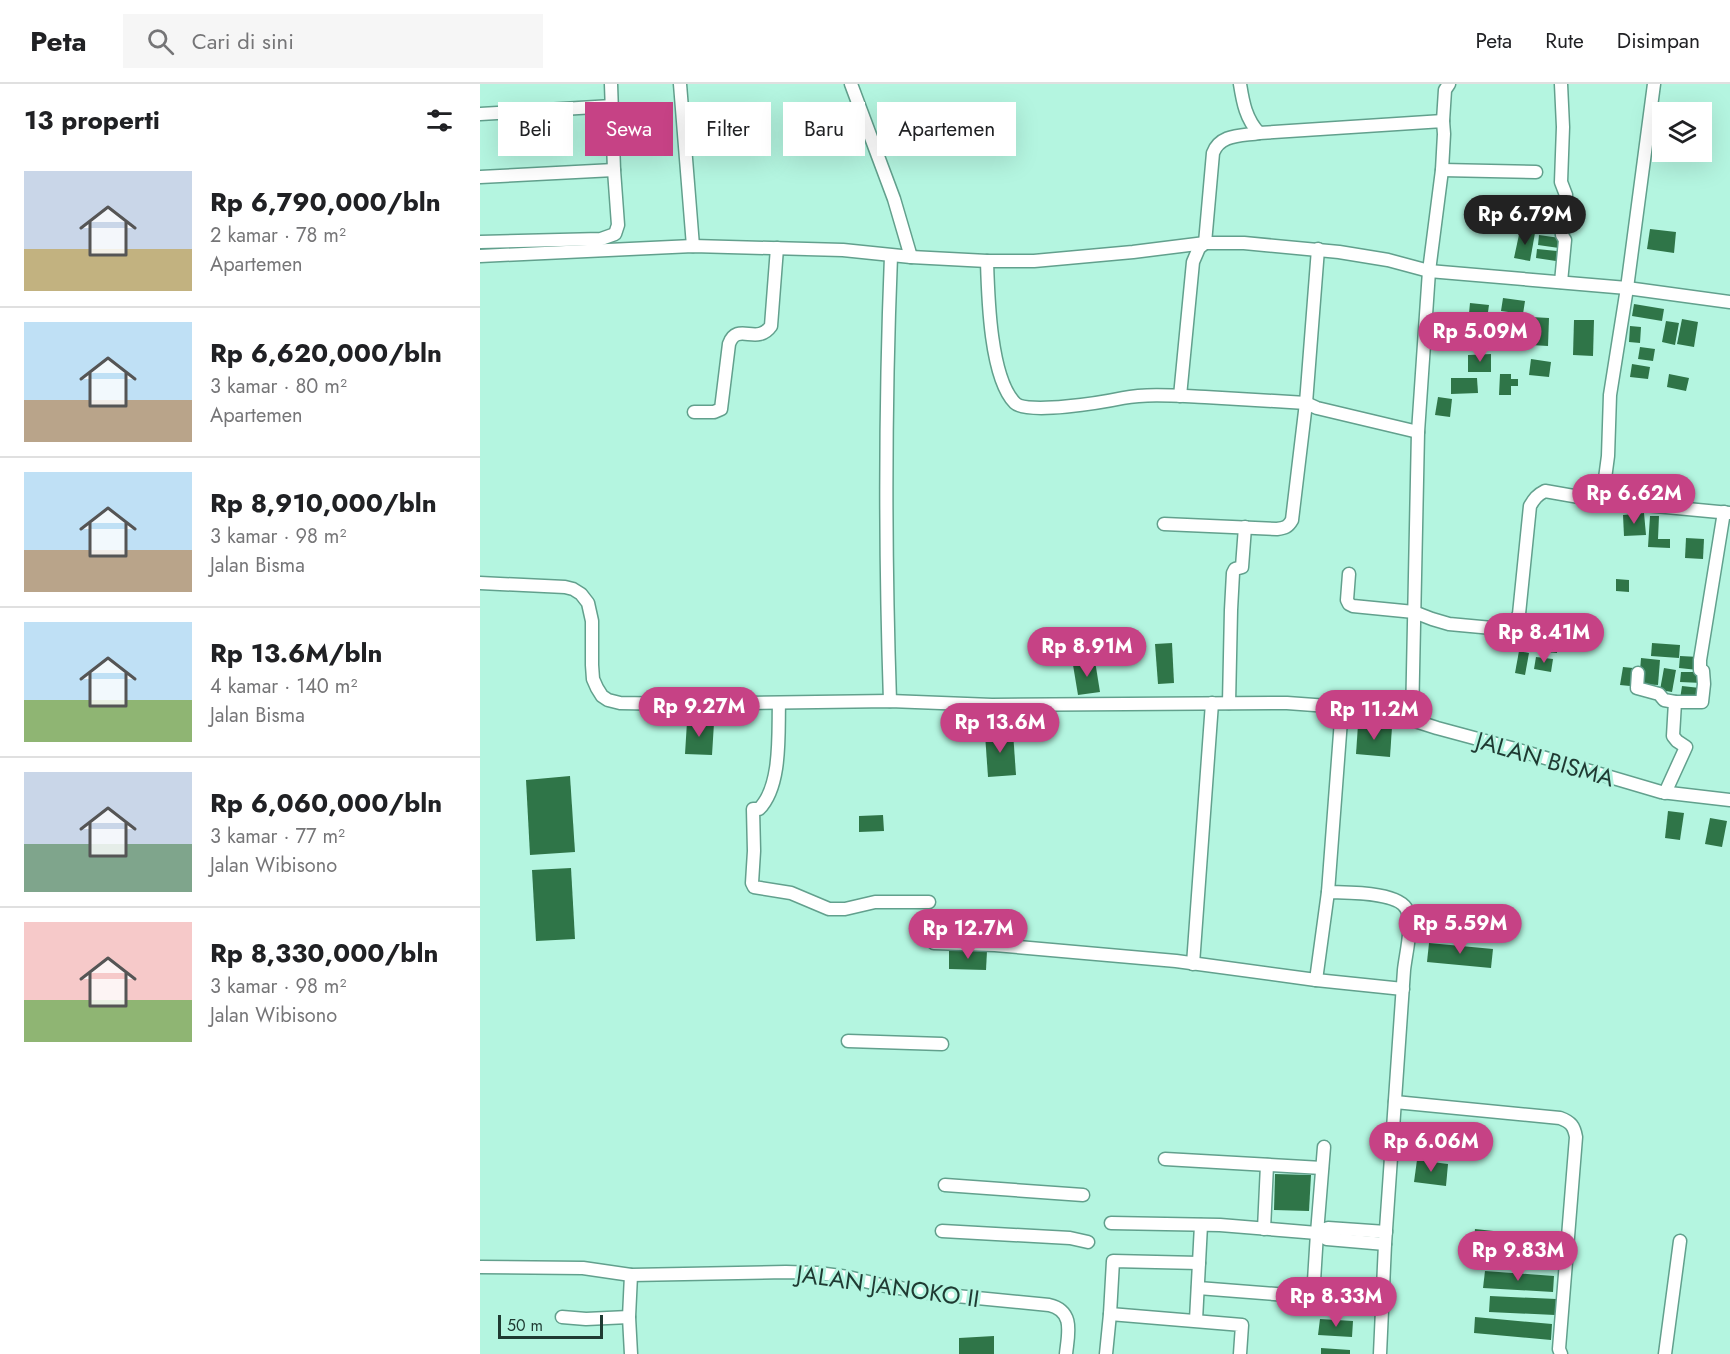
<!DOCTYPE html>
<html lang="id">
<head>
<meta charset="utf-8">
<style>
	body { margin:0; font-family:Jost,sans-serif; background:#f6f6f6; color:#202124; height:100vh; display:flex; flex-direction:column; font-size:22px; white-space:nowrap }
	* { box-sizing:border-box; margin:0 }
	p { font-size:20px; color:#757577 }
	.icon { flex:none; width:33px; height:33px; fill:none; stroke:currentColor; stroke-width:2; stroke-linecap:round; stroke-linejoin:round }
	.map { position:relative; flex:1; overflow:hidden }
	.drawer { display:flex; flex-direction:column; background:#fff; width:480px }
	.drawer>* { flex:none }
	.banner { position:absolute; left:18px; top:18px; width:570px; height:54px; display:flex; gap:12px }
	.fabs { position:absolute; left:1172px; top:18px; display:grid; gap:12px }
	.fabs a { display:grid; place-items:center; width:60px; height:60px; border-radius:0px; background:#fff; box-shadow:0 6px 24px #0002; font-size:30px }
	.scale { position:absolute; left:18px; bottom:15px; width:105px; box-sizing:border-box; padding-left:6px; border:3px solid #1f3a32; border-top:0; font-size:16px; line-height:21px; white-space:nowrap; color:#1f3a32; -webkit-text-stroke:4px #b4f5e0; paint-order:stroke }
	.price { position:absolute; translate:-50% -51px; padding:0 14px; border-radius:21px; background:#c64285; color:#fff; font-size:20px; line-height:39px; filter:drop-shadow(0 2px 3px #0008) }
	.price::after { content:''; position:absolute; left:50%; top:36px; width:18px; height:14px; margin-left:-9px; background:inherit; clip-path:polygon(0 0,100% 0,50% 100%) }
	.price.on { background:#222; color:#fff }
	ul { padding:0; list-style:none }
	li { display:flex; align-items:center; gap:18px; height:150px; padding:0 24px }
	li+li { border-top:2px solid #e0e0e0 }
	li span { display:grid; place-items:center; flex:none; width:168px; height:120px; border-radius:0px; color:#555 }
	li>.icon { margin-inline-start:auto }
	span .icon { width:72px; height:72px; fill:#fffc; stroke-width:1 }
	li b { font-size:26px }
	h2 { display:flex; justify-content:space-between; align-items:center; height:72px; padding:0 24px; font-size:26px }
	.tag { padding:0 21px; border-radius:0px; background:#fff; box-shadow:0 6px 24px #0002; font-size:21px; line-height:54px }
	.tag.on { background:#c64285; color:#fff }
	header { display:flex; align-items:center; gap:36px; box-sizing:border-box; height:84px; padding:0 30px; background:#fff; border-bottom:2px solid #e0e0e0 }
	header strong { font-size:28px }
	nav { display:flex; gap:33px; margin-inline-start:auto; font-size:21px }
	.search { width:420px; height:54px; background:#f6f6f6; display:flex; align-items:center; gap:15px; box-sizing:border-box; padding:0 21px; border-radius:0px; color:#757577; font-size:22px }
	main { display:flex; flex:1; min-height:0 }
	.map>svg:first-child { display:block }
</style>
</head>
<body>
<header>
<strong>Peta</strong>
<div class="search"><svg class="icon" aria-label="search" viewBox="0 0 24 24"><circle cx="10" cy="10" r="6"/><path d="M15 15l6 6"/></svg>Cari di sini</div>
<nav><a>Peta</a><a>Rute</a><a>Disimpan</a></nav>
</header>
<main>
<section class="drawer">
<h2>13 properti<svg class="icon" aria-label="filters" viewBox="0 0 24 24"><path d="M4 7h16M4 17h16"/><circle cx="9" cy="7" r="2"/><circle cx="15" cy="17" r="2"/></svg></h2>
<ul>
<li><span style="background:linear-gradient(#c9d6e8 65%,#c2b280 0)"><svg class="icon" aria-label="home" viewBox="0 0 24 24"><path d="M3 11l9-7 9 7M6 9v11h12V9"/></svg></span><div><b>Rp 6,790,000/bln</b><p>2 kamar · 78 m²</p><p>Apartemen</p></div></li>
<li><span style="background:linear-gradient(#bfe0f5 65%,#b9a48a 0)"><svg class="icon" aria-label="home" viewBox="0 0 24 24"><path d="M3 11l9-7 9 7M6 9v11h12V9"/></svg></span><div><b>Rp 6,620,000/bln</b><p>3 kamar · 80 m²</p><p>Apartemen</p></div></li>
<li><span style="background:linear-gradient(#bfe0f5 65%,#b9a48a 0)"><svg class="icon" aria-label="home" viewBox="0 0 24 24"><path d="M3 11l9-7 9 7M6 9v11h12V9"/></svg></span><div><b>Rp 8,910,000/bln</b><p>3 kamar · 98 m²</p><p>Jalan Bisma</p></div></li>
<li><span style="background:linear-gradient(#bfe0f5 65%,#8fb573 0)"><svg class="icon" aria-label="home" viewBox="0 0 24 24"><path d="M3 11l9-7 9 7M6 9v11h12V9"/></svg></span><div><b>Rp 13.6M/bln</b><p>4 kamar · 140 m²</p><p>Jalan Bisma</p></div></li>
<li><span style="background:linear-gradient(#c9d6e8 60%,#7fa58c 0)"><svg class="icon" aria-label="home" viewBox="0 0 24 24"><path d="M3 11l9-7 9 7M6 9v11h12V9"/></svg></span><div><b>Rp 6,060,000/bln</b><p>3 kamar · 77 m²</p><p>Jalan Wibisono</p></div></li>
<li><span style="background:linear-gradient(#f6c9c9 65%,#8fb573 0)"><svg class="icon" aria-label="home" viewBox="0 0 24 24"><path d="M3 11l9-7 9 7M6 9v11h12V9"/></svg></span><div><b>Rp 8,330,000/bln</b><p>3 kamar · 98 m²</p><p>Jalan Wibisono</p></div></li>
</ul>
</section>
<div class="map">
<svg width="1250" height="1270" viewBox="0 0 1250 1270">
	<rect width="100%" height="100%" fill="#b4f5e0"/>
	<g fill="#2f7548">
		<path d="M1170,145L1196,148L1194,169L1167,165Z"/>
		<path d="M1040,146L1055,149L1050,177L1034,174Z"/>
		<path d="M1059,151L1080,154L1079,164L1058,161Z"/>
		<path d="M1057,165L1077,167L1076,177L1056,174Z"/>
		<path d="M1023,214L1045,217L1043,230L1021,227Z"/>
		<path d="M990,219L1009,221L1006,242L988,240Z"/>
		<path d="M1154,220L1184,225L1182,237L1152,232Z"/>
		<path d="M1051,233L1069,234L1068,262L1051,261Z"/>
		<path d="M1202,235L1218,238L1214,263L1197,260Z"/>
		<path d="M1021,236L1042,238L1041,252L1020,251Z"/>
		<path d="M1094,236H1114L1113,272L1093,271Z"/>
		<path d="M1186,237L1199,239L1195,261L1182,258Z"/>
		<path d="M1150,242L1161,243L1160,259L1149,258Z"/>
		<path d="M1160,263L1175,265L1173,277L1158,275Z"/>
		<path d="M1011,270V288H988V271Z"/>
		<path d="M1051,275L1071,278L1069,293L1049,291Z"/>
		<path d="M1152,280L1170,283L1168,295L1150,293Z"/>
		<path d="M1020,290H1031V295H1038V302H1031V311H1019Z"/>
		<path d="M1189,290L1209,294L1206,307L1187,303Z"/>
		<path d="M971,294H997L998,309L971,310Z"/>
		<path d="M958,313L972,315L970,333L955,331Z"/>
		<path d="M1164,429L1166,451L1144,452L1143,431Z"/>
		<path d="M1170,432H1179L1178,455H1190V464L1168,463Z"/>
		<path d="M1206,454L1224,455L1223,475L1205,474Z"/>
		<path d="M1136,495L1149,496V508L1136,507Z"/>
		<path d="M1057,553L1078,554L1077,569L1056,567Z"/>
		<path d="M692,559L694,599L678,600L675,560Z"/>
		<path d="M1172,559L1200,561L1199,574L1171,572Z"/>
		<path d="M1039,567L1049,569L1045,591L1035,589Z"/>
		<path d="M1200,572L1219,573L1218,586L1199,584Z"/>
		<path d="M1056,573L1073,575L1071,588L1054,585Z"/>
		<path d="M1161,574L1180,576L1178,601L1159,600Z"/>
		<path d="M615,577L620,608L598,611L593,581Z"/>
		<path d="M1143,583L1153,584L1150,602L1140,601Z"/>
		<path d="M1184,584L1196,586L1192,608L1180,606Z"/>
		<path d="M1201,588H1222V599L1200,598Z"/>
		<path d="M1202,602L1220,604L1219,617L1200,615Z"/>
		<path d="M207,638L234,639L232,671L205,670Z"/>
		<path d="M878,641L912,643L910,673L876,670Z"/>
		<path d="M533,648L536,691L508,693L505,650Z"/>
		<path d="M90,692L95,768L50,771L46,696Z"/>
		<path d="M1188,727L1204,729L1200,756L1185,754Z"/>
		<path d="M403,731L404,747L379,748V732Z"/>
		<path d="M1230,734L1247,737L1242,763L1225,760Z"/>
		<path d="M91,784L95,855L56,857L52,786Z"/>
		<path d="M949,859L1013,865L1011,884L947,878Z"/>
		<path d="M469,866L507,867L506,886L469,885Z"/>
		<path d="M937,1076L968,1080L966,1102L934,1098Z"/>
		<path d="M795,1090L831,1091L829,1127L794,1126Z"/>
		<path d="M995,1145L1068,1153L1065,1179L992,1171Z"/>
		<path d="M1005,1187L1074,1192L1073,1208L1003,1204Z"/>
		<path d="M1010,1212L1076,1215L1075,1231L1009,1228Z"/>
		<path d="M995,1233L1072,1240L1071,1256L994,1249Z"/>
		<path d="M840,1235L873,1237L872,1253L838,1251Z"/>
		<path d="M514,1252V1270H479V1254Z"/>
		<path d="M841,1264L870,1266V1270H841Z"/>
	</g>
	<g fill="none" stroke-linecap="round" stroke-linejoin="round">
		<g stroke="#62a08d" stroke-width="15">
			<g id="street">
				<path d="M200,0L213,162"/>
				<path d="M371,0L414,115L431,173"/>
				<path d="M760,0C763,19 766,35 779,49L963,37L964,50L962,86L949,187L938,348L932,636"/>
				<path d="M1174,0L1147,204L1130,311L1128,372L1122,417L1250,429"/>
				<path d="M0,30L132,22"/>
				<path d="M963,37L965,6L969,0"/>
				<path d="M962,86L1056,88"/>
				<path d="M0,93L134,86"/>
				<path d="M0,158L121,155L135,150L138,141L134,86L131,0"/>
				<path d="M0,172L213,162L363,166L431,173L507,177H554L653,168L725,159H764L859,168L908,176L949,187L1147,204L1250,218"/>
				<path d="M507,177C508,212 510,294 535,319C547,331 624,318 643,314C669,309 699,312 725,313C758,315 792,317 826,319L837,324L938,348"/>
				<path d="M1081,198L1085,156L1082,151L1081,140L1086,111L1081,98L1083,43L1081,0"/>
				<path d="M700,312L713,178L719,164L725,159L733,69C740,50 761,52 779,49"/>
				<path d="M214,328H234L241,325L249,260C257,237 277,262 291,242L297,164"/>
				<path d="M684,440L797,445C805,444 808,443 812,436L826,319L838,165"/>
				<path d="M869,490L867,516L869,520L873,522L934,528L952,535L969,540L1023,545C1032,542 1035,538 1039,530L1050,422C1054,415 1057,411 1065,407L1122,417"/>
				<path d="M0,499L85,503L93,505L101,510L108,519L112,537V581L113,595L117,604L122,612L128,616L140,619L198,620L410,617L512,621L807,619L862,623L905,630L932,636L957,644L1035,665L1181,708L1250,716"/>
				<path d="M1158,589L1157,604L1179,610L1184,616L1195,618"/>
				<path d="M410,617C405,469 405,320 411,172"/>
				<path d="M299,619C298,649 302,702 279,725H273L274,767L272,799L274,803L311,809L349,825H365L395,818H449"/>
				<path d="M749,619L751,526L753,489L755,485L762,483L765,443"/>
				<path d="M862,623L848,808C865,809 919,807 927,826C933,843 926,868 924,886L905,1160L900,1270"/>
				<path d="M1185,709L1206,663L1197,657L1193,652L1195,618H1222L1224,600L1223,587L1220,586V576L1244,428"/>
				<path d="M454,859L515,861L696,877L836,896L923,905"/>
				<path d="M713,880L732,619"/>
				<path d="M836,896L848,808"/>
				<path d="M368,957L462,960"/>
				<path d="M915,1018L1080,1034C1091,1038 1094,1042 1096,1053L1079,1265L1081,1270"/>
				<path d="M844,1063L837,1149L848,1144L906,1148"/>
				<path d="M685,1075L842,1084"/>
				<path d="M465,1101L603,1111"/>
				<path d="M631,1139L740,1141L837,1149L847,1155L905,1160"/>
				<path d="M784,1145L787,1081"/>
				<path d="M462,1147L590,1154L608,1158"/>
				<path d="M0,1183L103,1184L151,1191L306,1188L338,1189L368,1193L401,1201L456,1210L569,1221C595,1227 588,1250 586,1270"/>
				<path d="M151,1191L149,1233L151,1270"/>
				<path d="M718,1204L833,1213L837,1149"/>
				<path d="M630,1230L633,1177L719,1179"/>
				<path d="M82,1233L106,1235L149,1233"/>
				<path d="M716,1236L721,1141"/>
				<path d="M626,1270L630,1230L762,1241L760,1270"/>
				<path d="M1185,1270L1200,1157"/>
			</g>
		</g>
		<use href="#street" stroke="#fff" stroke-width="12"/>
	</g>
	<g text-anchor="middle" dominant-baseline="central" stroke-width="6" stroke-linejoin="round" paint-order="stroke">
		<g font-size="24" fill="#1f3a32" stroke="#b4f5e0">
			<text transform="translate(1065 675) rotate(16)">JALAN BISMA</text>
			<text transform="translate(408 1202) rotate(8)">JALAN JANOKO II</text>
		</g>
	</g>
</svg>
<div class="fabs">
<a><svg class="icon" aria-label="layers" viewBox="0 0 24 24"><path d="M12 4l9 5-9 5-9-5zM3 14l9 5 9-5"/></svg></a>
</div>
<div class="scale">50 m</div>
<b class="price on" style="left:1045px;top:162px">Rp 6.79M</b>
<b class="price" style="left:1000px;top:279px">Rp 5.09M</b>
<b class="price" style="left:1154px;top:441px">Rp 6.62M</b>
<b class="price" style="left:1064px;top:580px">Rp 8.41M</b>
<b class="price" style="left:607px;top:594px">Rp 8.91M</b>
<b class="price" style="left:219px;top:654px">Rp 9.27M</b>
<b class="price" style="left:894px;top:657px">Rp 11.2M</b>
<b class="price" style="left:520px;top:670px">Rp 13.6M</b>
<b class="price" style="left:980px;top:871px">Rp 5.59M</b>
<b class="price" style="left:488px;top:876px">Rp 12.7M</b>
<b class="price" style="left:951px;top:1089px">Rp 6.06M</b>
<b class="price" style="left:1038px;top:1198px">Rp 9.83M</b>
<b class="price" style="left:856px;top:1244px">Rp 8.33M</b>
<div class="banner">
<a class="tag">Beli</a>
<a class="tag on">Sewa</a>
<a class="tag">Filter</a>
<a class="tag">Baru</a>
<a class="tag">Apartemen</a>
</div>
</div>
</main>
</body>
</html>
